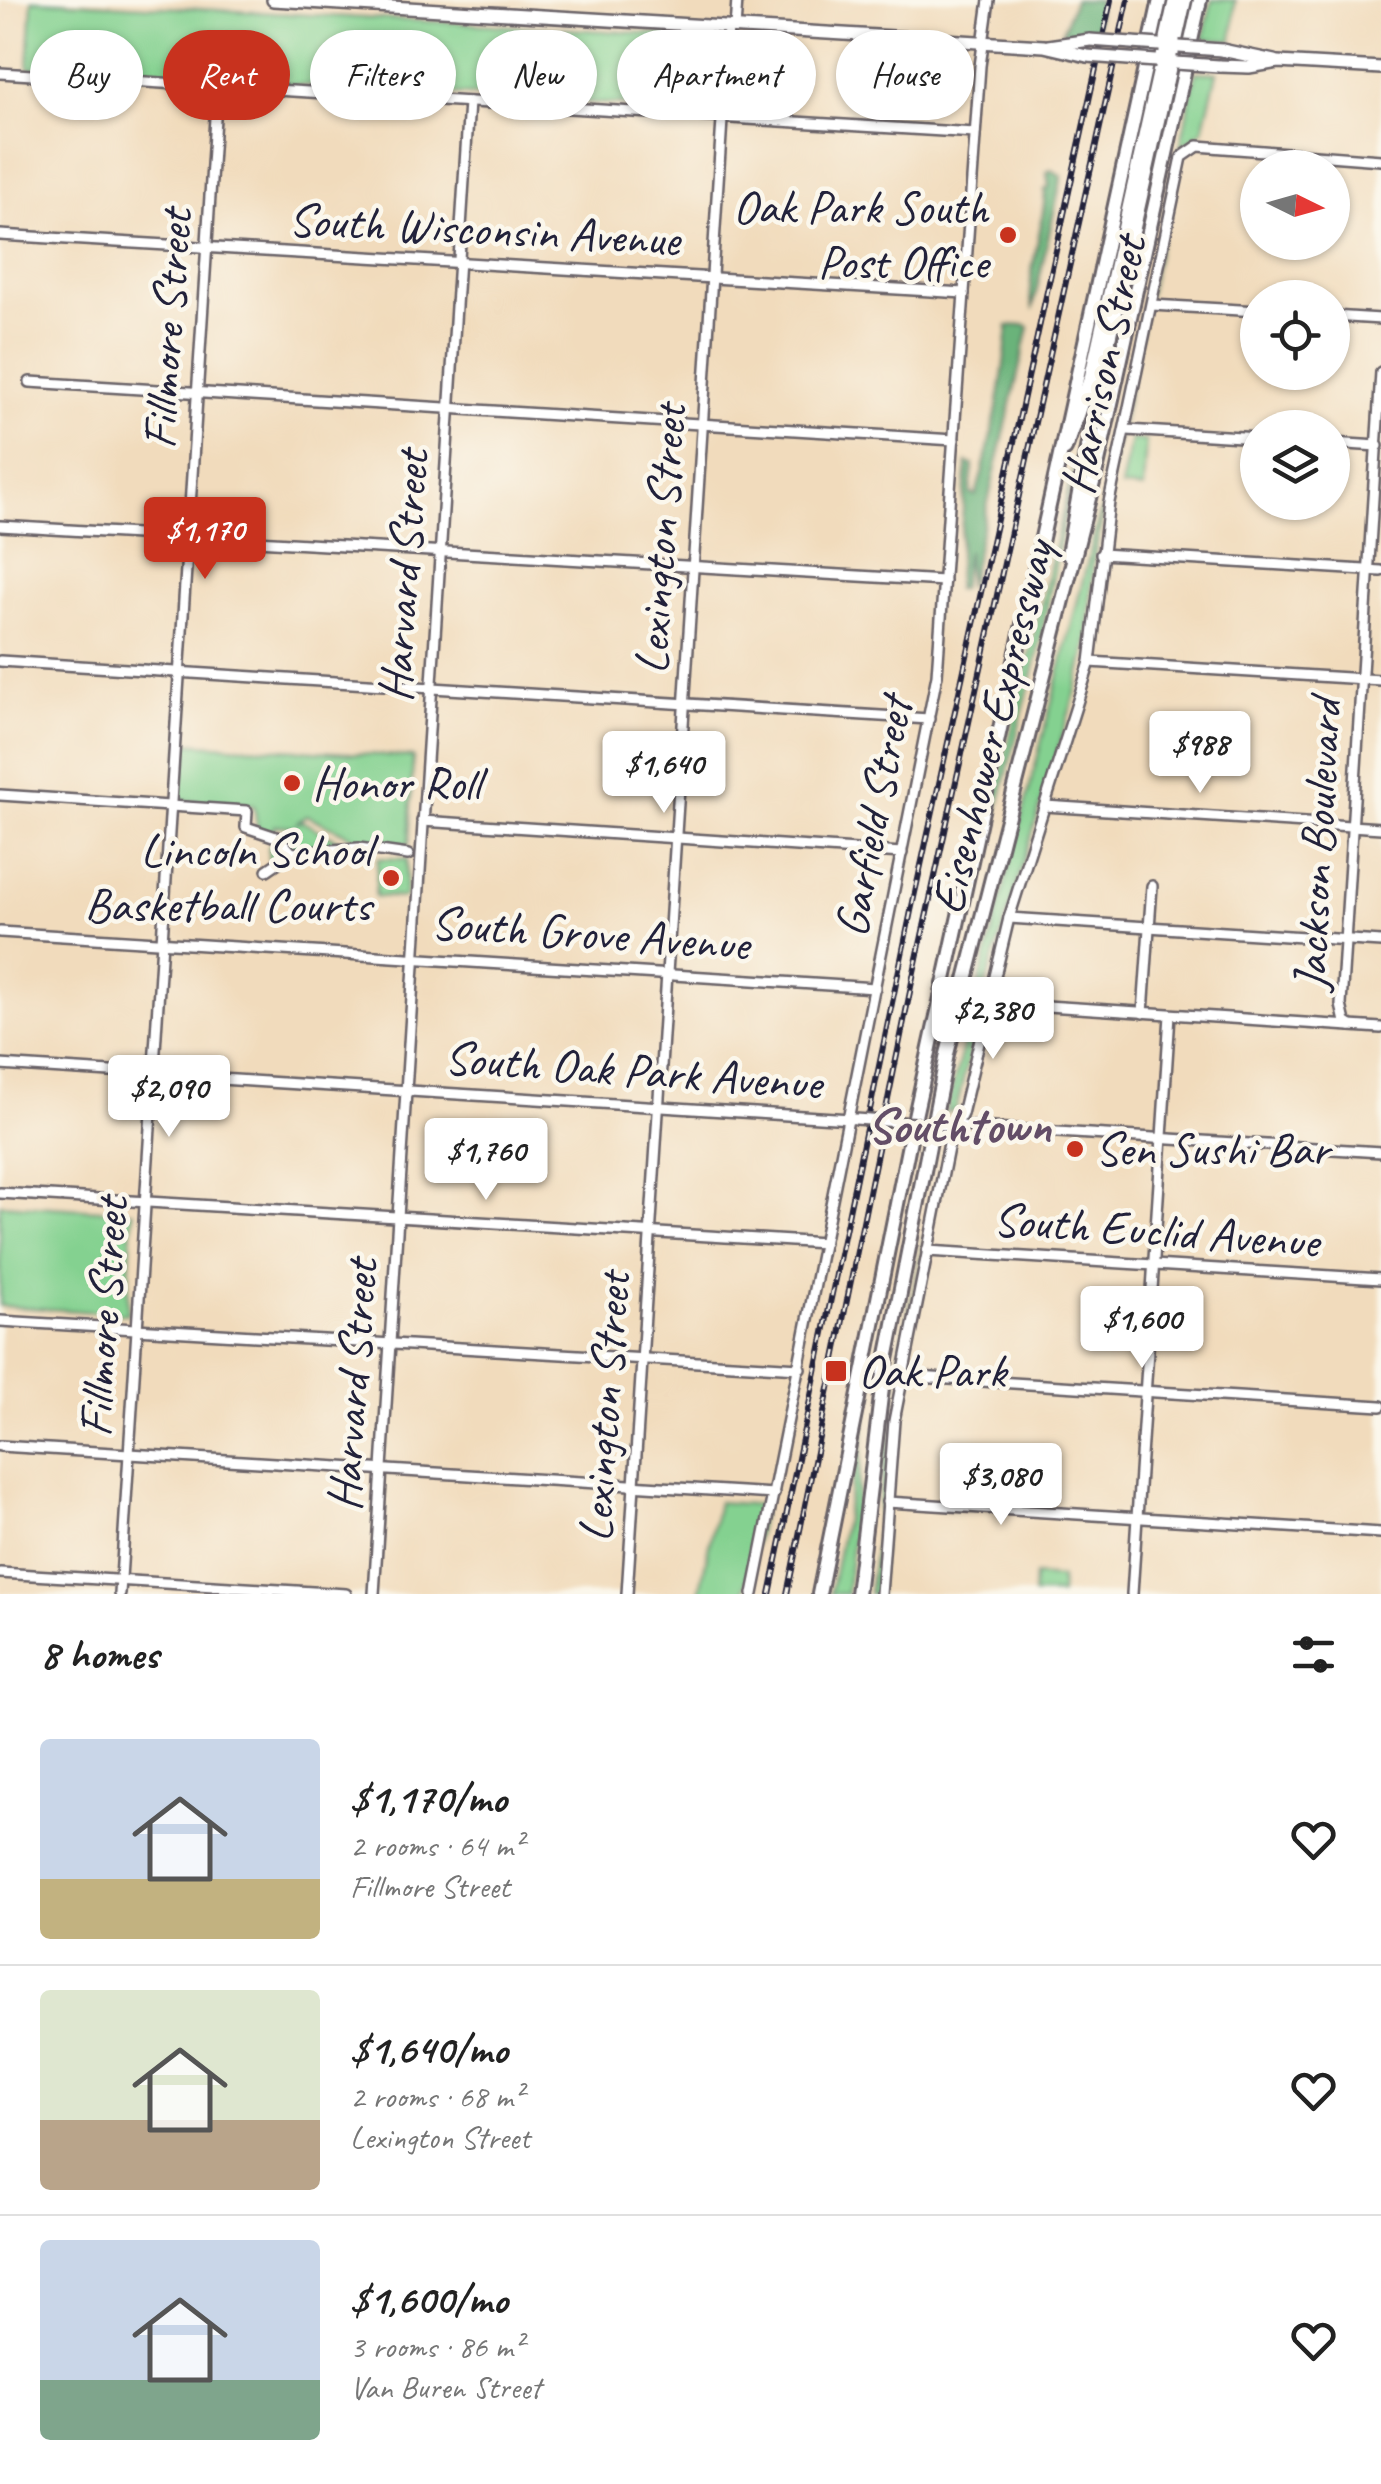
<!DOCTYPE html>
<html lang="en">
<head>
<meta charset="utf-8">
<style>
	body { margin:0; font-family:Caveat,sans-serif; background:#f6f6f6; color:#222; height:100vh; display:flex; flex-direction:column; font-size:38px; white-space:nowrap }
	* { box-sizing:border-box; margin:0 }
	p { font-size:32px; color:#767676 }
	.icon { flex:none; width:55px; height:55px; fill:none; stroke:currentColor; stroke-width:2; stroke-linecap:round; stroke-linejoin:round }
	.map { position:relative; height:1594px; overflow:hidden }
	.details { display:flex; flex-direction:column; background:#fff; flex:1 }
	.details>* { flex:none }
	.top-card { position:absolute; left:30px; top:30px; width:1322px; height:90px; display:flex; gap:20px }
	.needle { width:65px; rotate:95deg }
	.buttons { position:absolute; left:1240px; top:150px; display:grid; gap:20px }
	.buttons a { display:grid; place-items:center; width:110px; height:110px; border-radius:50%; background:#fff; box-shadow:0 2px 8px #0004; font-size:50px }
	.price { position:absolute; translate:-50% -85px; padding:0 22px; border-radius:10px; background:#fff; color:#222; font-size:32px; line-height:65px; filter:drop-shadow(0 2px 5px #0008) }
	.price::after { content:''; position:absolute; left:50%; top:60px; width:30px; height:22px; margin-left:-15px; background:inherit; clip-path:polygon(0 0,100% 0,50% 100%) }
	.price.current { background:#c8321e; color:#fff }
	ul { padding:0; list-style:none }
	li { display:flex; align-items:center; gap:30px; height:250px; padding:0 40px }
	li+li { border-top:2px solid #e0e0e0 }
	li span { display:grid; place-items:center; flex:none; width:280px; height:200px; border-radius:10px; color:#555 }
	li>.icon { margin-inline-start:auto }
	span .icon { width:120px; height:120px; fill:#fffc; stroke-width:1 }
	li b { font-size:42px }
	h2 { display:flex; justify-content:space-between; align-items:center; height:120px; padding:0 40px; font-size:42px }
	.pill { padding:0 35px; border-radius:45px; background:#fff; box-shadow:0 2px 8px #0004; font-size:35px; line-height:90px }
	.pill.current { background:#c8321e; color:#fff }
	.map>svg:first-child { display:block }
</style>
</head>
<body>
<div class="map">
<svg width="1381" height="1594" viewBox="0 0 1381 1594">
	<rect width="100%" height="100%" fill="#fbf7ec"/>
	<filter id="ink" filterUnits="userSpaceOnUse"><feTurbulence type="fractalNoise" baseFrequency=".01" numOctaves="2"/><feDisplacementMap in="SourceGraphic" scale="20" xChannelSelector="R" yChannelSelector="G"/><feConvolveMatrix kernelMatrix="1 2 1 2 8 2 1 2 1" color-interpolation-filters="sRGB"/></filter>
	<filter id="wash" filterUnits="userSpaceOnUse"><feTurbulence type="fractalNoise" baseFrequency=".0048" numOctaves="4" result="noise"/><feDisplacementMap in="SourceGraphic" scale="40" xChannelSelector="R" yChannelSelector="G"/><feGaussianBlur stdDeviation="2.25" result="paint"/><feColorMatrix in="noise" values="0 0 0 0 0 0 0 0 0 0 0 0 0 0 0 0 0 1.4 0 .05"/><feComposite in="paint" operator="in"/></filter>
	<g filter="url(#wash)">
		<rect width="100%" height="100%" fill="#f1dbbc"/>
		<g fill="#84d190" stroke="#537a66" stroke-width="2.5">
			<path d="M32,0L715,37L710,110L28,68Z"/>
			<path d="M1212,0H1235L1232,41L1203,39Z"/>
			<path d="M1196,72L1217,73L1203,130L1179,149L1093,562L1088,641L1075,694L987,980L956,1109L946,1113L1114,459Z"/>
			<path d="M1131,439L1146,441L1143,489L1121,487Z"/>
			<path d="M1079,443L1038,653L986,854L983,853L993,809Z"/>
			<path d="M181,743L413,757L409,844L370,845L306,815L296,823L302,821L338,840V844L285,848L276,862L268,859L269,845L293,826H274L272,834L258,833L254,806L177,800Z"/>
			<path d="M378,858L407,859L405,898L375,896Z"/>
			<path d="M0,1204L133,1212L127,1314L0,1306Z"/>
			<path d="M924,1235L893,1402L878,1594H869C877,1537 880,1484 888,1426C897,1362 912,1298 924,1235Z"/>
			<path d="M865,1423L847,1594H830L864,1423Z"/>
			<path d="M718,1502L764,1505L744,1594H699Z"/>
			<path d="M1034,1576L1061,1578L1060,1594H1033Z"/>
		</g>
		<g fill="#6bb37a" stroke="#466a5a" stroke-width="2.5">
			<path d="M1074,0H1099L1095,33L1062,32Z"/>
			<path d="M1052,170L1062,176L1033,307C1023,283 1046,221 1045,189L1049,187L1047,172Z"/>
			<path d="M1026,325L1029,327L968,588L967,551L961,589H956L967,463L973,465L970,494L976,495C993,434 1003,386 1008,326Z"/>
		</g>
	</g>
	<g filter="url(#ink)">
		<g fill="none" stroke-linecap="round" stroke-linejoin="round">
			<g stroke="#6a6368" stroke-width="14">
				<g id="minor">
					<path d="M735,28L737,0"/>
					<path d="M0,73L975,133"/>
					<path d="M0,235L964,293"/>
					<path d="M1152,305L1258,311"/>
					<path d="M1332,316L1381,319"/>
					<path d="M30,382L954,440"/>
					<path d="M1127,430L1258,438"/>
					<path d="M1332,443L1378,446"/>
					<path d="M0,526L944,581"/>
					<path d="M1101,554L1381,571"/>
					<path d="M0,661L929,719"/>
					<path d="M1090,662L1381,680"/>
					<path d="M0,795L247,811L246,827L279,838L292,853L359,848L408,855"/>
					<path d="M1045,806L1381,828"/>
					<path d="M422,821L902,853"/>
					<path d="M267,870L292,853"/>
					<path d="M1009,918L1381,942"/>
					<path d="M0,932L875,988"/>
					<path d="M987,1002L1381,1028"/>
					<path d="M1143,1013L1152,886"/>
					<path d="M1351,1026L1345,1022L1341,1005L1381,372"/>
					<path d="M0,1065L851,1119"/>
					<path d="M945,1125L1381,1152"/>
					<path d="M0,1193L824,1243"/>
					<path d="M927,1251L1381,1279"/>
					<path d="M0,1321L800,1368"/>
					<path d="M901,1376L1381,1406"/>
					<path d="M0,1446L774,1494"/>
					<path d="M887,1502L1381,1533"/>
					<path d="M0,1573L346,1594"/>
					<path d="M120,1594L217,87"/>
					<path d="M374,1594L469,102"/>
					<path d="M627,1594L728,27"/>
					<path d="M753,1594L937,675L980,66L989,0"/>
					<path d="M881,1594L894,1421L950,1138L962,1114L1009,918L1090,662L1109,502L1182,157L1198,146L1381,160"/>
					<path d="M1132,1594L1170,1015"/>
				</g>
			</g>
			<g stroke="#6a6368" stroke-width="16">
				<g id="major">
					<path d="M273,0L1044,46L1087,56"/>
					<path d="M1048,46L1090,40"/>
					<path d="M1222,50L1274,61"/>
					<path d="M1219,66L1249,67L1278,62L1381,68"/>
				</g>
			</g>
			<g stroke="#6a6368" stroke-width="18">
				<g id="highway">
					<path d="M1065,449L1091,376L1175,0"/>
					<path d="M1068,554L1098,388L1185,0"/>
					<path d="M819,1594L910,1139L1160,0"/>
					<path d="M857,1594L883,1380L947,1054L1097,467L1200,0"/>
				</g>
			</g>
			<use href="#minor" stroke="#fff" stroke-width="9"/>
			<use href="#major" stroke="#fff" stroke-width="11"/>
			<use href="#highway" stroke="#fff" stroke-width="12"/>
			<g stroke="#22223b" stroke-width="6">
				<g id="rail">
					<path d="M770,1594L911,911L1111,0"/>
					<path d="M787,1594L914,972L1128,0"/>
				</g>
			</g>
			<use href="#rail" stroke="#fbf7ec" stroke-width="2.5" stroke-dasharray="8" stroke-linecap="butt"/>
			<g stroke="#6a6368" stroke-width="14" stroke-linecap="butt">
				<path id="minor-bridge" d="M855,1119L945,1125"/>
			</g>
			<g stroke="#6a6368" stroke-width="16" stroke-linecap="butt">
				<g id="major-bridge">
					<path d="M1090,40L1160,45"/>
					<path d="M1179,47L1222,50"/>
					<path d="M1087,56L1156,61"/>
					<path d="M1176,63L1219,66"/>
				</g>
			</g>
			<use href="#minor-bridge" stroke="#fff" stroke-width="9"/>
			<use href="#major-bridge" stroke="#fff" stroke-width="11"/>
		</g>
	</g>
	<g fill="#c8321e" stroke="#fbf7ec" stroke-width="4">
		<circle cx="1008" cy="235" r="10"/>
		<circle cx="292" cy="783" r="10"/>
		<circle cx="391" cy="878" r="10"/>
		<circle cx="1075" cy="1149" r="10"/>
		<rect x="824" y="1359" width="24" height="24" rx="5"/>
	</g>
	<g text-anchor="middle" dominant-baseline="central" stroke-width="9" stroke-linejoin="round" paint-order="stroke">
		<g font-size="48" fill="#22223b" stroke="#fbf7ec" text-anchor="start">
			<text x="988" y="207" text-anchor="end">Oak Park South<tspan x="988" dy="55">Post Office</tspan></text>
			<text x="312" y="783">Honor Roll</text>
			<text x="371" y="850" text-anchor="end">Lincoln School<tspan x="371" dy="55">Basketball Courts</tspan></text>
			<text x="1095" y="1149">Sen Sushi Bar</text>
			<text x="858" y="1371">Oak Park</text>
		</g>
		<g font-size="48" fill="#22223b" stroke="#fbf7ec">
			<text transform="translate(484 229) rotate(3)">South Wisconsin Avenue</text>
			<text transform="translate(167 329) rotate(-86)">Fillmore Street</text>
			<text transform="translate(1103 365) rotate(-78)">Harrison Street</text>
			<text transform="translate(660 539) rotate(-86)">Lexington Street</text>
			<text transform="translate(403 576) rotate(-86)">Harvard Street</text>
			<text transform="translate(992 727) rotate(-76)">Eisenhower Expressway</text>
			<text transform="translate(873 817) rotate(-79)">Garfield Street</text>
			<text transform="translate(1317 845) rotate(-87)">Jackson Boulevard</text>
			<text transform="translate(590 933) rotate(4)">South Grove Avenue</text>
			<text transform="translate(633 1070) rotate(4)">South Oak Park Avenue</text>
			<text transform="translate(1156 1230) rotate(4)">South Euclid Avenue</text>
			<text transform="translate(103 1317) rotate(-86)">Fillmore Street</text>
			<text transform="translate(352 1385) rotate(-86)">Harvard Street</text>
			<text transform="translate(604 1407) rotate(-86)">Lexington Street</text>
		</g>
		<g font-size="50" font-weight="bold" fill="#634e67" stroke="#fbf7ec">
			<text x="959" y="1125">Southtown</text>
		</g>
	</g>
</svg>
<div class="buttons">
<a><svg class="needle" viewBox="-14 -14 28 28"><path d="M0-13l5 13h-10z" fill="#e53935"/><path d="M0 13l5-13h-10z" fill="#767676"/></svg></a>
<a><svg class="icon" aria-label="locate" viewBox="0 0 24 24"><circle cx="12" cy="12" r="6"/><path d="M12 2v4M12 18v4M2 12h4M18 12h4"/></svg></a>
<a><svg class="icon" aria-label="layers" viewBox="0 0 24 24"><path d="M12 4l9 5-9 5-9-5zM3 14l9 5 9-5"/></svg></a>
</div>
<b class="price current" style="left:205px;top:582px">$1,170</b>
<b class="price" style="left:1200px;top:796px">$988</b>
<b class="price" style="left:664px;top:816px">$1,640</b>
<b class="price" style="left:993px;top:1062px">$2,380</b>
<b class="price" style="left:169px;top:1140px">$2,090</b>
<b class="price" style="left:486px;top:1203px">$1,760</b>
<b class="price" style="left:1142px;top:1371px">$1,600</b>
<b class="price" style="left:1001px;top:1528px">$3,080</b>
<div class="top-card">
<a class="pill">Buy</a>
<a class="pill current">Rent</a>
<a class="pill">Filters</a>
<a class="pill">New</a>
<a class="pill">Apartment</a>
<a class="pill">House</a>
</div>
</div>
<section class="details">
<h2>8 homes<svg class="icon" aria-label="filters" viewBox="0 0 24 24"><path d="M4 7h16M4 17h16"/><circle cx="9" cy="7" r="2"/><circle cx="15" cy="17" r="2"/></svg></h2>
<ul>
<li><span style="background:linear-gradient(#c9d6e8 70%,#c2b280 0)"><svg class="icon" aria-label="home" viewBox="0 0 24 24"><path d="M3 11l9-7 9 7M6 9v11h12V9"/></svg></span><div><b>$1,170/mo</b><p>2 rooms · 64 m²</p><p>Fillmore Street</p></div><svg class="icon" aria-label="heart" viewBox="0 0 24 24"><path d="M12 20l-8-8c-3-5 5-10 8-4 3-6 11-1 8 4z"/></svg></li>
<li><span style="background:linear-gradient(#dfe7d0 65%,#b9a48a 0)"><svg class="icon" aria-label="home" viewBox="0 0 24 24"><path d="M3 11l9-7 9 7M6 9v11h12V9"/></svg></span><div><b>$1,640/mo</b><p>2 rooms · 68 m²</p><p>Lexington Street</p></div><svg class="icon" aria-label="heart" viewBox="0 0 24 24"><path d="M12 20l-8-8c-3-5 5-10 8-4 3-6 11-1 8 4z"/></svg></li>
<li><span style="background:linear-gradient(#c9d6e8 70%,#7fa58c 0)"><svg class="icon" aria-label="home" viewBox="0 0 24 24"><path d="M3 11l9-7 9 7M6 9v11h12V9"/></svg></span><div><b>$1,600/mo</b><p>3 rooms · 86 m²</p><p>Van Buren Street</p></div><svg class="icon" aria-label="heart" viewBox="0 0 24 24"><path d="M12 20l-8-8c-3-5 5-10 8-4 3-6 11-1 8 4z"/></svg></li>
</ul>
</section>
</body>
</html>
